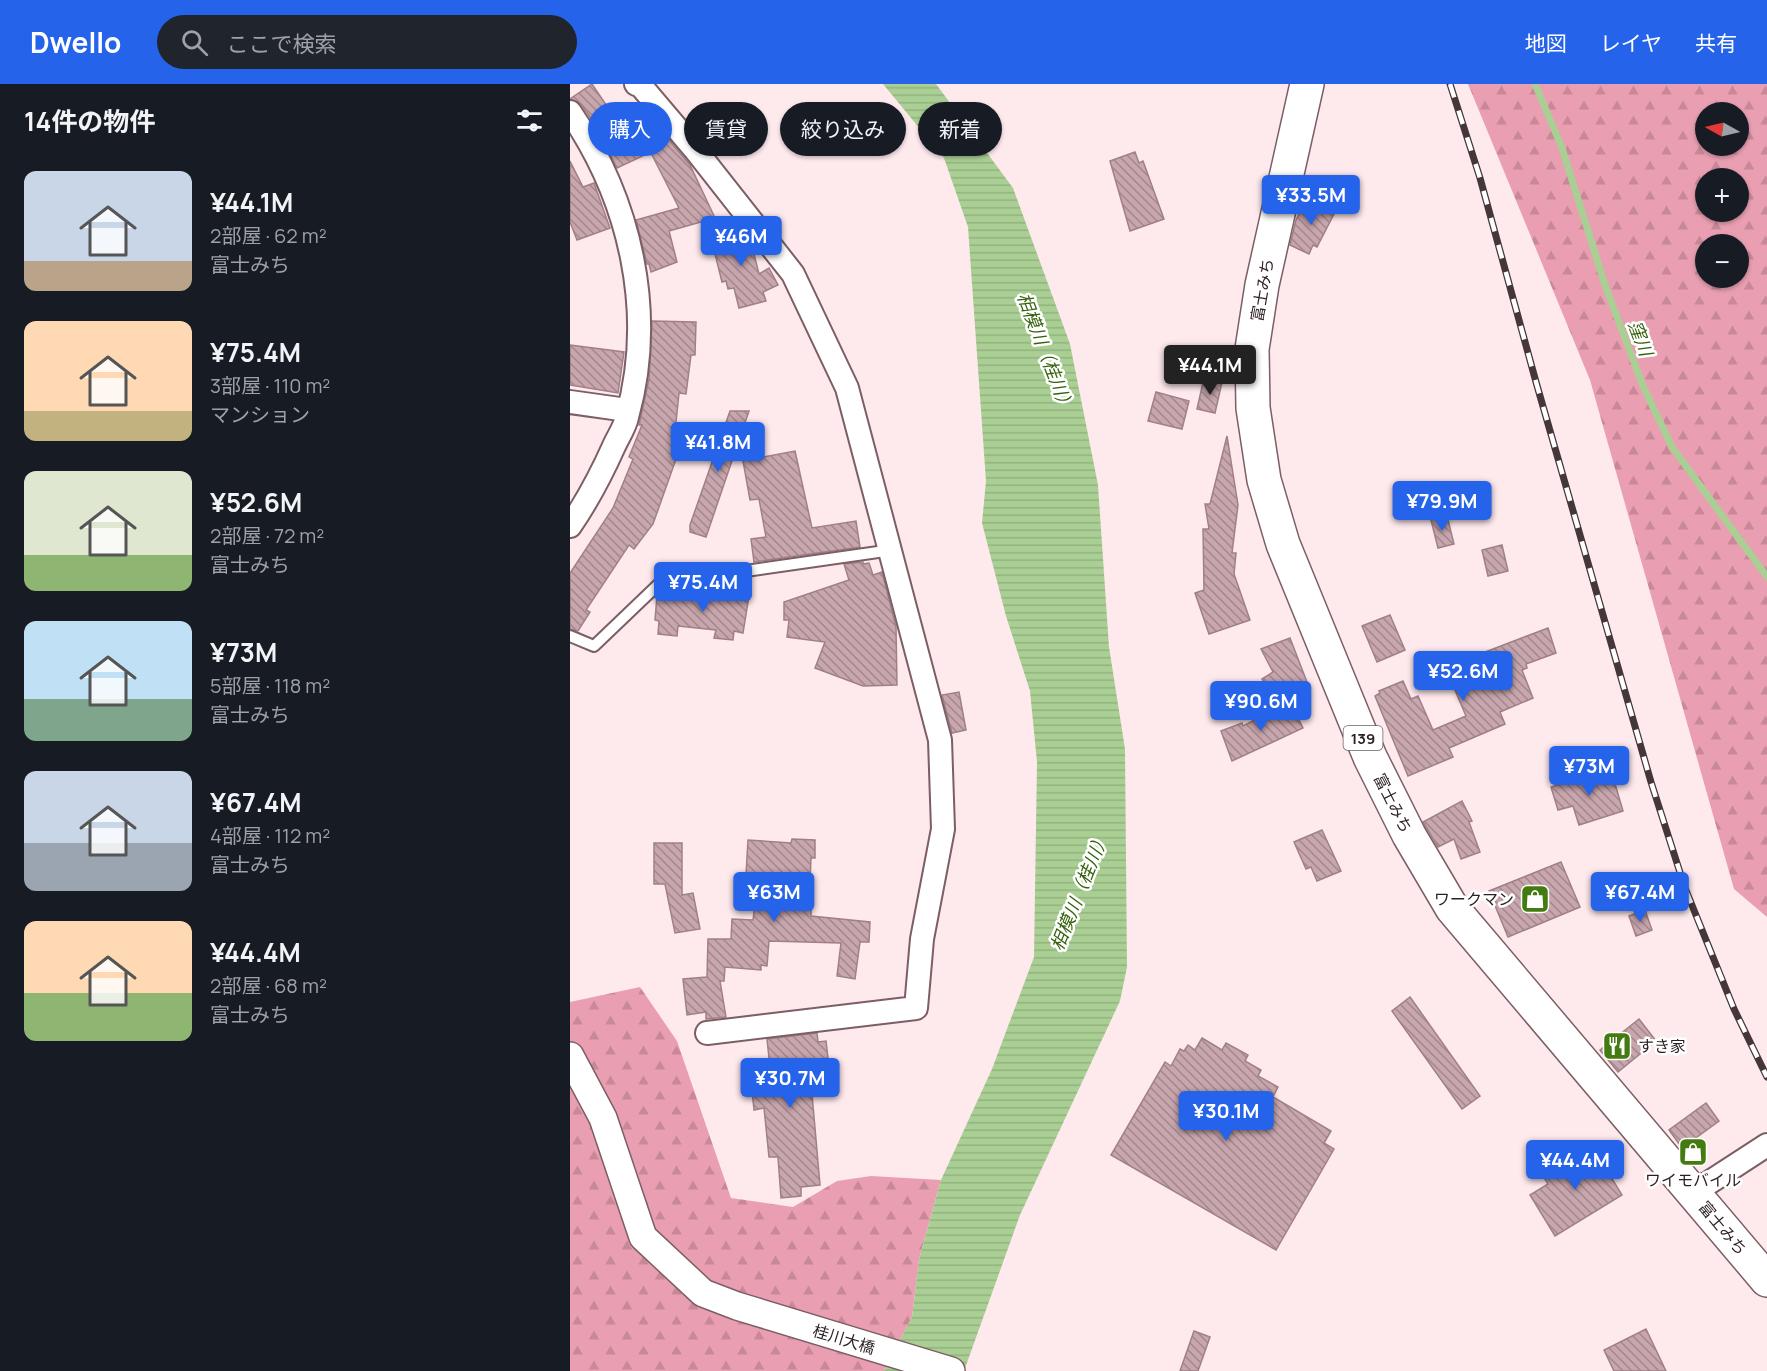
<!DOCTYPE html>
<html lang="ja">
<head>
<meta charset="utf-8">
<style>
	body { margin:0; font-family:Manrope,"Noto Sans JP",sans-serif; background:#20242c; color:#f1f3f6; height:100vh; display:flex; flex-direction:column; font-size:22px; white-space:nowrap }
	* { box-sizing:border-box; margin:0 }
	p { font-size:20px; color:#9ea1a6 }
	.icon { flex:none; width:33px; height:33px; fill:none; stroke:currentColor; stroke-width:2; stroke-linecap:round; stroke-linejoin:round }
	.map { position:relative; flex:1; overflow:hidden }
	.side { display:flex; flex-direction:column; background:#171b24; width:570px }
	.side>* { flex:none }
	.top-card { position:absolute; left:18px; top:18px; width:570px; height:54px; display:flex; gap:12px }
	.needle { width:39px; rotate:278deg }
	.buttons { position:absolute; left:1125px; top:18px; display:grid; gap:12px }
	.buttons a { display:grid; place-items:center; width:54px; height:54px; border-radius:50%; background:#171b24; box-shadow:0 2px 4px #0004; font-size:30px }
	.price { position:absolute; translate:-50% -51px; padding:0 14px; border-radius:6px; background:#2563eb; color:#fff; font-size:20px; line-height:39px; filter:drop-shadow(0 2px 3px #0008) }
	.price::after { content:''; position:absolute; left:50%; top:36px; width:18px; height:14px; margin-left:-9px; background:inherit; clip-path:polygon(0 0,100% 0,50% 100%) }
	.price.current { background:#222; color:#fff }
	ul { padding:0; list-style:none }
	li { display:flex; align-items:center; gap:18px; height:150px; padding:0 24px }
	li span { display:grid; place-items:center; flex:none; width:168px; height:120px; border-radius:12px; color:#555 }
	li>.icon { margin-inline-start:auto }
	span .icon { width:72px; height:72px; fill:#fffc; stroke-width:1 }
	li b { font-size:26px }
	h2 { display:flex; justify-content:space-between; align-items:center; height:72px; padding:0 24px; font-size:26px }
	.chip { padding:0 21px; border-radius:27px; background:#171b24; box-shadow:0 2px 4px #0004; font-size:21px; line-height:54px }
	.chip.current { background:#2563eb; color:#fff }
	header { display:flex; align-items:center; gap:36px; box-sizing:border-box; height:84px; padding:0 30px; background:#2563eb; color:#fff }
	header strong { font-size:28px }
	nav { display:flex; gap:33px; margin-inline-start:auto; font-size:21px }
	.search { width:420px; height:54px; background:#20242c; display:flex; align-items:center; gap:15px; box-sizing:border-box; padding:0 21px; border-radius:33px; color:#9ea1a6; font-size:22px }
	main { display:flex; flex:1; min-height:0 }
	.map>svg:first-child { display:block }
</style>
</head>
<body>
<header>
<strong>Dwello</strong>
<div class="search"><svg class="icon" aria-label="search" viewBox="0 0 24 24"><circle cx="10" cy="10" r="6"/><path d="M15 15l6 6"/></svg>ここで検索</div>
<nav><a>地図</a><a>レイヤ</a><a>共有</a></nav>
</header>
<main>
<section class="side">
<h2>14件の物件<svg class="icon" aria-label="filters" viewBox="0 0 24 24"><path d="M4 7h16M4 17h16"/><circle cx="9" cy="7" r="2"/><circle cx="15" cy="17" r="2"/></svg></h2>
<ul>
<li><span style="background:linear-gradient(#c9d6e8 75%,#b9a48a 0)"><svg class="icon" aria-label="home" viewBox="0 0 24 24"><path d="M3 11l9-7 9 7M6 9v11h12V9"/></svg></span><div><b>¥44.1M</b><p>2部屋 · 62 m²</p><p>富士みち</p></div></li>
<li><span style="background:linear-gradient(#ffd9b3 75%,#c2b280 0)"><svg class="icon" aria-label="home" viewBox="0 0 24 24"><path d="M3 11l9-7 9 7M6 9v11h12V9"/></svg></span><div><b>¥75.4M</b><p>3部屋 · 110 m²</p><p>マンション</p></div></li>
<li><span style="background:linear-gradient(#dfe7d0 70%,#8fb573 0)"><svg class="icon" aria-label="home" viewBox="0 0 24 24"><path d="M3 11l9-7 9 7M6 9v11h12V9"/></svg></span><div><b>¥52.6M</b><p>2部屋 · 72 m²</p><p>富士みち</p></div></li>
<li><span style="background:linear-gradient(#bfe0f5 65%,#7fa58c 0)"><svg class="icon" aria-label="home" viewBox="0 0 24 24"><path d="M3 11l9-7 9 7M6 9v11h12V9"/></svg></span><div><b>¥73M</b><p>5部屋 · 118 m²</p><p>富士みち</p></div></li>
<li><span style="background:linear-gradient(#c9d6e8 60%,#9aa5b1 0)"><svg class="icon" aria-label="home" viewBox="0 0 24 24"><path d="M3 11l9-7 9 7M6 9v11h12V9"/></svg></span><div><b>¥67.4M</b><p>4部屋 · 112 m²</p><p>富士みち</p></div></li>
<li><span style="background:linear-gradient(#ffd9b3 60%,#8fb573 0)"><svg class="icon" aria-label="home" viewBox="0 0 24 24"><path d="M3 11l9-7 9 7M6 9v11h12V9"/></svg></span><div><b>¥44.4M</b><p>2部屋 · 68 m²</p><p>富士みち</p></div></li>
</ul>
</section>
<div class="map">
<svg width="1197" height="1287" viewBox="0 0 1197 1287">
	<defs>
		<pattern id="forest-firs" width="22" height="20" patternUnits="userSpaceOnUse" patternTransform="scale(1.5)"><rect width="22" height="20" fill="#e99fb1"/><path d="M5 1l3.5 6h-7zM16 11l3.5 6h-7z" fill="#c88898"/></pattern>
		<pattern id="water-rules" width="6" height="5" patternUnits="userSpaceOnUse" patternTransform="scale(1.5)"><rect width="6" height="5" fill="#aacf94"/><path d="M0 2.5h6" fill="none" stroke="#92b17f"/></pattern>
		<pattern id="building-back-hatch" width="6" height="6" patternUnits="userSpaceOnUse" patternTransform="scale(1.5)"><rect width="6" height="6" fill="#c8a6ad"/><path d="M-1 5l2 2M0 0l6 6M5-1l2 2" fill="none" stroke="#a3878c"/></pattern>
	</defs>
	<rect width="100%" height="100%" fill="#fee9ed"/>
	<g fill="url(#forest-firs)" fill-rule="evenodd">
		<path d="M898,0H1197V833L1164,805L1020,296ZM1136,28H1168V62H1136ZM1136,94H1168V128H1136ZM1136,160H1168V194H1136Z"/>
		<path d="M70,903L107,957L161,1114L223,1123L267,1097L301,1092L371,1096L349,1175L342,1233L314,1287H0V918Z"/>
	</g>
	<path fill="url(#water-rules)" d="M313,0H366L443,104L500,260L528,401L539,563L555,665L557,883L550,917L450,1131L394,1287H314L342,1233L349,1175L371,1096L422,985L464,873L467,678L460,607L436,532L412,439L416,397L398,143L374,74Z"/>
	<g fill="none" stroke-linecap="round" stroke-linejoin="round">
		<path stroke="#aacf94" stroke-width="7" d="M965,0L992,64L1035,201L1073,302L1102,363L1197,493"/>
	</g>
	<g fill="url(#building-back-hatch)" stroke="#a08087" stroke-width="1.5">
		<path d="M22,0L47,37L59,31L77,70L47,84L24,39L11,20L0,15Z"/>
		<path d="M129,31L150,59L142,65L119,38Z"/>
		<path d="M98,55L120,81L145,134L99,147L107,178L81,188L79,180H77L66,136L109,124L81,69Z"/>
		<path d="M565,68L569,79L573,77L594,135L560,147L540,77Z"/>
		<path d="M0,77L13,103L24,99L40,144L7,156L0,138Z"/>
		<path d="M737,114L765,128L747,163L743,161L739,170L720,161L726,136Z"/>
		<path d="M167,140L173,148L177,163L182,162L189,190L199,184L208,201L193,208L196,217L169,224L164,204L158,205L156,197L152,198L145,170L149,169L144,146Z"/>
		<path d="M82,237L126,238L125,271H121L116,310L109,309L104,358L111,361L83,440L64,465L59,461L16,526L20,528L8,547L0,545V489L43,424L63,375L59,373L72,341H69L79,295Z"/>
		<path d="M0,261L54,268L48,309L0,301Z"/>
		<path d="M634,294L652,298L645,329L627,325Z"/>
		<path d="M586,308L619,317L612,345L578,337Z"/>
		<path d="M160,327H179L136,453L120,448V441Z"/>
		<path d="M657,352L668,421L662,469H666L664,490L680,536L639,550L625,509L634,506L633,445H639L635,420H640Z"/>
		<path d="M225,367L242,444L286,437L290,463L184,478L181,455L196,453L189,415L180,416L173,377Z"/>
		<path d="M877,432L884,460L868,464L861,436Z"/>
		<path d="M932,461L938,487L918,492L912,466Z"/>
		<path d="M293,478V480L299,479L303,491L312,488L326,543L327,601L293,602L245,584L255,558L217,553L219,536H214V518L279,496L274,480Z"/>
		<path d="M131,506L179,512L173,549L164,547L163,556L144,554L146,546L108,542L107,552L88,550L89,537L85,536L87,512L90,510L130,514Z"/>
		<path d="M820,531L835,566L807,578L792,542Z"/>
		<path d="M978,544L986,569L956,580L957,584L952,586L963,614L930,628L935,640L879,664L883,673L838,692L805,612L810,609L809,607L833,597L841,615L848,612L863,646L896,632L877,587L910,570Z"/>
		<path d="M720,554L737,598L703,614L692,595L703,588L691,565Z"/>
		<path d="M389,608L396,646L382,649L372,611Z"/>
		<path d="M720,618L733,644L662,677L651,647L672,639L673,642Z"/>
		<path d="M1041,686L1053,727L1009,741L1003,722L988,726L981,703Z"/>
		<path d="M892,717L902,737L899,738L910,768L891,775L884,755L868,763L853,738Z"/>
		<path d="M752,746L771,787L747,797L741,783L736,785L724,758Z"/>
		<path d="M222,755L245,756V774H241L239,822H241V832L300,838L299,858H290L285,895L267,892L271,859L199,857L197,882L191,881V886L155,883L154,897H150L156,933L136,935V928L117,931L113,895L137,893L138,855H161L162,835L183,836L188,796L183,795L184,791H176L178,756L221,759Z"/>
		<path d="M84,759H112V811L123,809L130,845L105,849L95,800H84Z"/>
		<path d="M991,778L1010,823L938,853L919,807Z"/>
		<path d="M1075,826L1082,846L1066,852L1059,832Z"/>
		<path d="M840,913L910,1012L892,1025L822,927Z"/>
		<path d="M1069,935L1086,957L1048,988L1030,966Z"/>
		<path d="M247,949L248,958L256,957L258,974L239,976L250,1101L231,1103V1112L211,1114L208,1073H199L194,1024L184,1026L180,986L200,984L197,955Z"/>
		<path d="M632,954L652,966L656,959L678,971L675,977L691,986L688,992L708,1003L703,1013L761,1047L754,1059L764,1065L706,1166L541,1071L595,978L601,982L610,965L614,967L618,961L625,966Z"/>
		<path d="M1136,1019L1149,1037L1112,1064L1099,1046Z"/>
		<path d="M1022,1062L1052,1111L985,1152L960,1111L978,1100L973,1092Z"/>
		<path d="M1076,1245L1096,1287H1044L1034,1266Z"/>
		<path d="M624,1247L640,1253L628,1287H610Z"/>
	</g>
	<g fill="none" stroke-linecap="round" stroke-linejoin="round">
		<g stroke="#7c5e65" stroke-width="14">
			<path id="service" d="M0,552L24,562L93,496L127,494L322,466"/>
		</g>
		<g stroke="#7c5e65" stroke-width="26">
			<g id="minor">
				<path d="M66,0L71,2L127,68L223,190L277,304L370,656L373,745L352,855L346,924L137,949"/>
				<path d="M0,28C61,117 86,229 57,333C55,343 48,353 44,362C31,391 18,416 0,442"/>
				<path d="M0,318L57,326"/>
				<path d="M1123,1109L1197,1061"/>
			</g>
		</g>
		<g stroke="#7c5e65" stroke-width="30">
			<path id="tertiary" d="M0,972L33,1034L73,1153L133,1209L167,1222L381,1287"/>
		</g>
		<g stroke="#7c5e65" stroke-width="36">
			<path id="trunk" d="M737,0L692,201L682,265L683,324L694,396L713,460L800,673L839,751L882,824L1197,1196"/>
		</g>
		<use href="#service" stroke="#fff" stroke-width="10"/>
		<use href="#minor" stroke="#fff" stroke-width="22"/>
		<use href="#tertiary" stroke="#fff" stroke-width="27"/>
		<use href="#trunk" stroke="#fff" stroke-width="33"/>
		<g stroke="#443639" stroke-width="7">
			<path id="rail" d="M880,0L910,94L966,298L1081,698L1115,804L1164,925L1197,993"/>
		</g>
		<use href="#rail" stroke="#fff" stroke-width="4.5" stroke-dasharray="14" stroke-linecap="butt"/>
	</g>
	<defs>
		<g id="shop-square" transform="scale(1.5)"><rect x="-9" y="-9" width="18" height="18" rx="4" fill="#447b10" stroke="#fff"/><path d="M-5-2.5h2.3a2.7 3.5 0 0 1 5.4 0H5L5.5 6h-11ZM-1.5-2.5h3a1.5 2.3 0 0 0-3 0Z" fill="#fff"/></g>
		<g id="restaurant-square" transform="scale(1.5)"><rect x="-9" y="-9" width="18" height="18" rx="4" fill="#447b10" stroke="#fff"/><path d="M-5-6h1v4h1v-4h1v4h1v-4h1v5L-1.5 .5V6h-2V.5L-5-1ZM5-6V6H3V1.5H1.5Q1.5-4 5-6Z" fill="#fff"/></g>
	</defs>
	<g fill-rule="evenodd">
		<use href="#shop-square" x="965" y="815"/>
		<use href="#restaurant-square" x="1047" y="962"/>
		<use href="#shop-square" x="1123" y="1068"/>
	</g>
	<g text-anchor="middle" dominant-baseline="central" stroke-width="5" stroke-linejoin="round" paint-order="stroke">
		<rect fill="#fff" stroke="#6b6264" stroke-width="1.5" x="773.5" y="642" width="39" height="24" rx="4.5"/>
		<g font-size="15" font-weight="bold" fill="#2c1f22">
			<text x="793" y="654">139</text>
		</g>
		<g font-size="16" fill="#2c1f22" stroke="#fff">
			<text transform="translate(692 206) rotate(-80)">富士みち</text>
			<text transform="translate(823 719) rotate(63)">富士みち</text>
			<text transform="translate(1153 1144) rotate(50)">富士みち</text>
			<text transform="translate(274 1255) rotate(17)">桂川大橋</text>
		</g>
		<g font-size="16" fill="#2c1f22" stroke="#fff" text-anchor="end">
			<text x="944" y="815">ワークマン</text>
			<text x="1068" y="962" text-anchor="start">すき家</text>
			<text x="1123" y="1096" text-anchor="middle">ワイモバイル</text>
		</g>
		<g font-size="18" font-style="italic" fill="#36620d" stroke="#fff">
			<text transform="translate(1071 254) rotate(69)">窪川</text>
			<text transform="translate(476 268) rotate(69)">相模川（桂川）</text>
			<text transform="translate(509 807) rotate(-68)">相模川（桂川）</text>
		</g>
	</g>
</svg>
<div class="buttons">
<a><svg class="needle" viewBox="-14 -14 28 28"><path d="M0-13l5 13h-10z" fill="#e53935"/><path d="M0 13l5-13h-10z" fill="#9ea1a6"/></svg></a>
<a>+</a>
<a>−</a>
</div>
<b class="price" style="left:741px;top:142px">¥33.5M</b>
<b class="price" style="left:171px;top:183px">¥46M</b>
<b class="price current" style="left:640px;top:312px">¥44.1M</b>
<b class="price" style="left:148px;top:389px">¥41.8M</b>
<b class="price" style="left:872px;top:448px">¥79.9M</b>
<b class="price" style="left:133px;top:529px">¥75.4M</b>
<b class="price" style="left:893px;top:618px">¥52.6M</b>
<b class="price" style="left:691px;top:648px">¥90.6M</b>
<b class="price" style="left:1019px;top:713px">¥73M</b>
<b class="price" style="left:204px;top:839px">¥63M</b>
<b class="price" style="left:1070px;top:839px">¥67.4M</b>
<b class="price" style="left:220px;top:1025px">¥30.7M</b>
<b class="price" style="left:656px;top:1058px">¥30.1M</b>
<b class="price" style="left:1005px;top:1107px">¥44.4M</b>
<div class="top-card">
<a class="chip current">購入</a>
<a class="chip">賃貸</a>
<a class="chip">絞り込み</a>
<a class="chip">新着</a>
</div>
</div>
</main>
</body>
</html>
